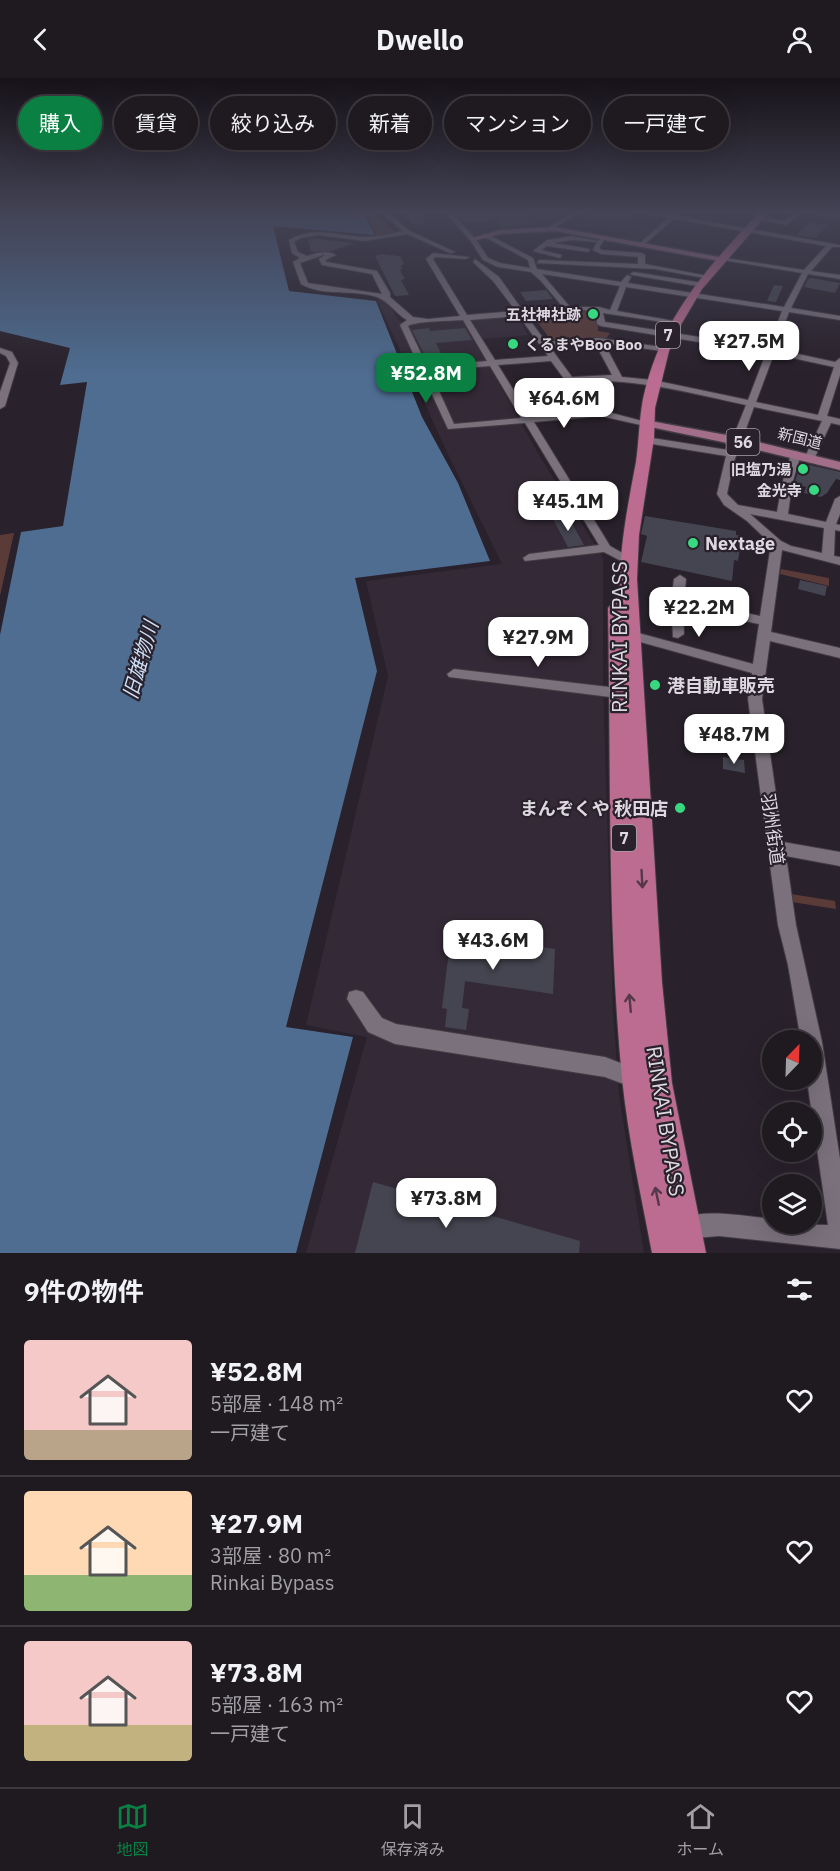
<!DOCTYPE html>
<html lang="ja">
<head>
<meta charset="utf-8">
<style>
	body { margin:0; font-family:"IBM Plex Sans","Noto Sans JP",sans-serif; background:#272229; color:#f1f3f6; height:100vh; display:flex; flex-direction:column; font-size:22px; white-space:nowrap }
	* { box-sizing:border-box; margin:0 }
	p { font-size:20px; color:#a1a0a5 }
	.icon { flex:none; width:33px; height:33px; fill:none; stroke:currentColor; stroke-width:2; stroke-linecap:round; stroke-linejoin:round }
	.map { position:relative; height:1175px; overflow:hidden }
	.details { display:flex; flex-direction:column; background:#1f1920; flex:1 }
	.details>* { flex:none }
	.banner { position:absolute; left:18px; top:18px; width:804px; height:54px; display:flex; gap:12px }
	.needle { width:39px; rotate:23deg }
	.tools { position:absolute; left:762px; top:952px; display:grid; gap:12px }
	.tools a { display:grid; place-items:center; width:60px; height:60px; border-radius:50%; background:#1f1920; box-shadow:0 6px 24px #0002,0 0 0 2px #3c383e; font-size:30px }
	.price { position:absolute; translate:-50% -51px; padding:0 14px; border-radius:12px; background:#fff; color:#222; font-size:20px; line-height:39px; filter:drop-shadow(0 2px 3px #0008) }
	.price::after { content:''; position:absolute; left:50%; top:36px; width:18px; height:14px; margin-left:-9px; background:inherit; clip-path:polygon(0 0,100% 0,50% 100%) }
	.price.current { background:#0b8043; color:#fff }
	ul { padding:0; list-style:none }
	li { display:flex; align-items:center; gap:18px; height:150px; padding:0 24px }
	li+li { border-top:2px solid #3c383e }
	li span { display:grid; place-items:center; flex:none; width:168px; height:120px; border-radius:6px; color:#555 }
	li>.icon { margin-inline-start:auto }
	span .icon { width:72px; height:72px; fill:#fffc; stroke-width:1 }
	li b { font-size:26px }
	h2 { display:flex; justify-content:space-between; align-items:center; height:72px; padding:0 24px; font-size:26px }
	.pill { padding:0 21px; border-radius:27px; background:#1f1920; box-shadow:0 6px 24px #0002,0 0 0 2px #3c383e; font-size:21px; line-height:54px }
	.pill.current { background:#0b8043; color:#fff }
	header { display:flex; justify-content:space-between; align-items:center; height:78px; padding:0 24px; background:#1f1920; font-size:27px; font-weight:700 }
	.tab-bar { display:flex; justify-content:space-around; align-items:center; height:84px; border-top:2px solid #3c383e; background:#1f1920; font-size:16px; color:#a1a0a5 }
	.tab-bar a { display:grid; justify-items:center; gap:3px }
	.tab-bar .current { color:#0b8043 }
	.map>svg:first-child { display:block }
</style>
</head>
<body>
<header><svg class="icon" aria-label="back" viewBox="0 0 24 24"><path d="M15 5l-7 7 7 7"/></svg>Dwello<svg class="icon" aria-label="person" viewBox="0 0 24 24"><circle cx="12" cy="8" r="4"/><path d="M4 21q1-7 8-7t8 7"/></svg></header>
<div class="map">
<svg width="840" height="1175" viewBox="0 0 840 1175">
	<rect width="100%" height="100%" fill="#29212b"/>
	<g fill="#342a37">
		<path d="M450,134H553L566,137L547,147L501,151L498,149L474,158Z"/>
		<path d="M584,134H638L626,143L660,149L642,163L620,160L626,155L600,148L585,150L576,149L582,144L570,142Z"/>
		<path d="M377,222H383L390,227L398,242L405,245L418,246L464,243L539,377L603,480V606L613,933L619,1017L644,1175H306L367,959L306,947L388,598L366,503L502,486L447,374Z"/>
		<path d="M511,239L520,242L528,257L482,261L470,242Z"/>
	</g>
	<g fill="#5b3b38">
		<path d="M365,134H373L396,155L377,158Z"/>
		<path d="M569,232H597L598,253L610,255L606,261L551,262L532,237Z"/>
		<path d="M14,455L0,518V457Z"/>
		<path d="M781,491L829,500V508L780,496Z"/>
		<path d="M791,816L835,823L836,831L792,824Z"/>
	</g>
	<path fill="#4e6d91" d="M0,134H363L375,157L273,148L289,213L376,223L422,339L458,405L490,483L355,500L377,593L286,949L353,959L296,1175H0V557L21,454L63,448L87,304L60,307L70,270L0,253Z"/>
	<g fill="#454551">
		<path d="M419,134L425,145L411,146L404,135Z"/>
		<path d="M456,134H519L531,146L501,148L497,142L467,145Z"/>
		<path d="M595,134H638L623,143L594,138Z"/>
		<path d="M810,144L829,147L815,160L796,157Z"/>
		<path d="M312,160L354,165L332,173L311,174L308,161Z"/>
		<path d="M381,176L400,178L404,186L401,188L402,191L400,192L405,201L401,202L409,217L395,218L375,178Z"/>
		<path d="M812,200L840,205L835,215L804,209L808,201Z"/>
		<path d="M774,207L783,208L776,224L767,223Z"/>
		<path d="M546,212L553,221L526,223L520,214Z"/>
		<path d="M429,250L430,253L465,250L472,262L436,265L442,277L425,278L412,252Z"/>
		<path d="M544,309L560,327L544,329L536,318L521,320L516,312Z"/>
		<path d="M801,385L840,394V402L836,401L827,415L821,419L804,415L806,409L794,406Z"/>
		<path d="M645,438L736,453V457L742,458L738,483L734,482L732,503L641,484L647,458L641,456Z"/>
		<path d="M561,440H569L584,467L568,469L553,441Z"/>
		<path d="M800,502L827,508L825,518L798,511Z"/>
		<path d="M723,679L744,682L745,695L723,691Z"/>
		<path d="M451,856L555,871L553,916L465,903L462,930L469,931L466,952L445,949L447,931L442,930Z"/>
		<path d="M373,1104L580,1163L579,1175H355Z"/>
	</g>
	<g fill="none" stroke-linecap="round" stroke-linejoin="round">
		<g stroke="#423c44" stroke-width="2">
			<g id="minor">
				<path d="M380,134H387L410,153L455,174L450,175L407,156L365,163L317,157L301,160L294,164L298,174L307,178C317,175 326,171 336,177L325,182L327,184L377,193L390,215V219L413,239L428,241L460,238L426,181L433,175L469,179L466,181L435,179L433,181L467,237L516,233L493,203L473,184L475,181L499,199L523,233L563,229L541,203L531,194L498,189L483,182L470,162L445,134H451L475,160L488,180L500,185L530,190L528,182L483,158V156H487L533,180L537,191L621,204L627,197L631,199L628,205L784,229L802,195L716,181L719,179L804,192L826,168L674,141L641,169L639,166L668,140L640,134L672,137L680,134L678,138L840,167V169H832L811,193L840,197V201L808,196L791,230L840,238V242L789,234L775,271L835,284L840,280V297L827,338L840,341V347L831,345L815,379L810,382L805,379L822,343L754,329L733,386L727,416L738,427L777,434L782,406L791,376L796,373L801,376L792,406L788,436L826,444L835,421L840,418V436L836,446L840,447V453L835,452L834,478L840,479V487L782,472L771,554L840,570V580L770,563L762,621L783,764L840,774V788L786,778L796,847L822,964L840,1081V1171L719,1158L683,1161L675,1158L672,1150L675,1142C705,1130 742,1138 772,1141V1146L828,1147L807,1002H812V963H801L788,887L778,847L748,621L752,595L626,560L625,557L631,553L753,586L759,546L683,530L684,556L678,560L673,559L671,525L674,501L680,497L686,501L684,522L760,538L771,466L747,443L724,427L717,416L726,378L646,365L641,362L646,359L728,372L746,327C689,315 633,299 575,304L590,324L604,333L650,345L645,348L601,338L534,344L610,468L635,482L633,485H625L604,474L525,483L523,480L529,476L599,467L525,345L448,351L400,247L407,242C395,235 390,224 377,219C353,211 323,219 301,206L293,184L300,180L292,175L289,162C314,147 338,158 365,159C378,159 391,156 403,153ZM323,177H325L319,181L322,187L372,196L382,216L308,205L300,185ZM542,196L620,208L610,232L599,229H570ZM626,209L782,233L768,270L605,244L603,235L676,246L680,244L617,233ZM583,232L596,234L597,246L601,248L766,275L748,322L653,302L622,299L604,265L662,273L666,271L662,269L598,260L546,264L526,237ZM519,238L548,278L495,282L470,242ZM463,242L487,283L427,288L408,248C416,243 451,243 463,242ZM595,265L612,297L572,299L550,269ZM774,276L834,289L818,337L756,324ZM551,283L584,328L592,333L530,339L498,287ZM490,288L521,340L454,346L430,293ZM750,436L824,450L822,475L791,468L781,463Z"/>
				<path d="M574,134H581L551,152L546,151Z"/>
				<path d="M797,134H804L786,147L755,141L758,139L785,143Z"/>
				<path d="M810,134L840,137V141L813,136Z"/>
				<path d="M572,158L598,163L602,159H606L599,170L602,172L642,175L645,177V186L708,198L704,200L655,191L537,185L539,182L638,186V179L601,176L593,172L597,164L572,162L553,165L590,171L588,174L547,168L541,172L562,177L560,180L533,173L547,162Z"/>
				<path d="M634,194L697,204L701,206L697,208L632,197L630,196Z"/>
				<path d="M0,270L12,274L18,285L5,328L0,331V314L10,285L6,278L0,275Z"/>
				<path d="M454,591L618,610L625,615L618,620L449,599L447,596Z"/>
				<path d="M356,912L363,914L382,940L396,946L605,979L644,994L647,1001L644,1008L637,1011L605,999L395,966L368,954L347,921L349,914Z"/>
			</g>
		</g>
		<g stroke="#423c44" stroke-width="3">
			<g id="major">
				<path d="M555,149L719,179L723,181L719,183L555,153L500,156L473,163L469,161L500,152Z"/>
				<path d="M645,342L737,359L840,384V392L737,367L641,347V343Z"/>
			</g>
		</g>
		<g stroke="#423c44" stroke-width="2">
			<path id="highway" d="M760,134H769L702,211L679,250L669,273L655,330L654,360L639,457L637,501L662,904L672,1005L706,1175H652C641,1117 628,1059 622,1000C607,844 611,686 608,530L611,526L620,525C618,477 627,431 636,384C639,363 639,342 643,321C661,240 705,192 760,134Z"/>
		</g>
		<use href="#minor" fill="#7a717c" fill-rule="evenodd"/>
		<use href="#major" fill="#a26e89" fill-rule="evenodd"/>
		<use href="#highway" fill="#bc6c91" fill-rule="evenodd"/>
	</g>
	<defs><path id="oneway-shaft" d="M-6 0H5M1.5-3L5.5 0L1.5 3" fill="none" stroke-width="1.6" stroke-linecap="round" stroke-linejoin="round" transform="scale(1.5)"/></defs>
	<g stroke="#55384a">
		<use href="#oneway-shaft" transform="translate(642 801) rotate(87)"/>
		<use href="#oneway-shaft" transform="translate(630 925) rotate(-95)"/>
		<use href="#oneway-shaft" transform="translate(657 1118) rotate(-102)"/>
	</g>
	<linearGradient id="sky" x2="0" y2="1"><stop stop-color="#171218"/><stop offset="0.45" stop-color="#434355"/><stop offset="1" stop-color="#434355" stop-opacity="0"/></linearGradient>
	<rect width="840" height="298" fill="url(#sky)"/>
	<g fill="#38d880" stroke="#29212b" stroke-width="2">
		<circle cx="593" cy="236" r="6"/>
		<circle cx="513" cy="266" r="6"/>
		<circle cx="803" cy="391" r="6"/>
		<circle cx="814" cy="412" r="6"/>
		<circle cx="693" cy="465" r="6"/>
		<circle cx="655" cy="607" r="6"/>
		<circle cx="680" cy="730" r="6"/>
	</g>
	<g text-anchor="middle" dominant-baseline="central" stroke-width="4.5" stroke-linejoin="round" paint-order="stroke">
		<g font-size="15" font-weight="bold" fill="#ded9e0" stroke="#29212b" text-anchor="end">
			<text x="581" y="236">五社神社跡</text>
			<text x="525" y="266" text-anchor="start">くるまやBoo Boo</text>
			<text x="791" y="391">旧塩乃湯</text>
			<text x="802" y="412">金光寺</text>
		</g>
		<g font-size="15" fill="#ded9e0" stroke="#29212b">
			<text transform="translate(800 360) rotate(14)">新国道</text>
		</g>
		<g fill="#29212b" stroke="#a8a2aa" stroke-width="1.5">
			<rect x="656" y="244" width="24" height="26" rx="4.5"/>
			<rect x="726.5" y="351" width="33" height="26" rx="4.5"/>
			<rect x="612" y="747" width="24" height="26" rx="4.5"/>
		</g>
		<g font-size="16" font-weight="bold" fill="#ded9e0">
			<text x="668" y="257">7</text>
			<text x="743" y="364">56</text>
			<text x="624" y="760">7</text>
		</g>
		<g font-size="18" font-weight="bold" fill="#ded9e0" stroke="#29212b" text-anchor="start">
			<text x="705" y="465">Nextage</text>
			<text x="667" y="607">港自動車販売</text>
			<text x="668" y="730" text-anchor="end">まんぞくや 秋田店</text>
		</g>
		<g font-size="18" fill="#ded9e0" stroke="#29212b">
			<text transform="translate(773 751) rotate(82)">羽州街道</text>
		</g>
		<g font-size="20" font-style="italic" fill="#cbdff7" stroke="#29212b">
			<text transform="translate(140 582) rotate(-74)">旧雄物川</text>
		</g>
		<g font-size="21" fill="#ded9e0" stroke="#29212b">
			<text transform="translate(619 559) rotate(-90)">RINKAI BYPASS</text>
			<text transform="translate(666 1043) rotate(81)">RINKAI BYPASS</text>
		</g>
	</g>
</svg>
<div class="tools">
<a><svg class="needle" viewBox="-14 -14 28 28"><path d="M0-13l5 13h-10z" fill="#e53935"/><path d="M0 13l5-13h-10z" fill="#a1a0a5"/></svg></a>
<a><svg class="icon" aria-label="locate" viewBox="0 0 24 24"><circle cx="12" cy="12" r="6"/><path d="M12 2v4M12 18v4M2 12h4M18 12h4"/></svg></a>
<a><svg class="icon" aria-label="layers" viewBox="0 0 24 24"><path d="M12 4l9 5-9 5-9-5zM3 14l9 5 9-5"/></svg></a>
</div>
<b class="price" style="left:749px;top:294px">¥27.5M</b>
<b class="price current" style="left:426px;top:326px">¥52.8M</b>
<b class="price" style="left:564px;top:351px">¥64.6M</b>
<b class="price" style="left:568px;top:454px">¥45.1M</b>
<b class="price" style="left:699px;top:560px">¥22.2M</b>
<b class="price" style="left:538px;top:590px">¥27.9M</b>
<b class="price" style="left:734px;top:687px">¥48.7M</b>
<b class="price" style="left:493px;top:893px">¥43.6M</b>
<b class="price" style="left:446px;top:1151px">¥73.8M</b>
<div class="banner">
<a class="pill current">購入</a>
<a class="pill">賃貸</a>
<a class="pill">絞り込み</a>
<a class="pill">新着</a>
<a class="pill">マンション</a>
<a class="pill">一戸建て</a>
</div>
</div>
<section class="details">
<h2>9件の物件<svg class="icon" aria-label="filters" viewBox="0 0 24 24"><path d="M4 7h16M4 17h16"/><circle cx="9" cy="7" r="2"/><circle cx="15" cy="17" r="2"/></svg></h2>
<ul>
<li><span style="background:linear-gradient(#f6c9c9 75%,#b9a48a 0)"><svg class="icon" aria-label="home" viewBox="0 0 24 24"><path d="M3 11l9-7 9 7M6 9v11h12V9"/></svg></span><div><b>¥52.8M</b><p>5部屋 · 148 m²</p><p>一戸建て</p></div><svg class="icon" aria-label="heart" viewBox="0 0 24 24"><path d="M12 20l-8-8c-3-5 5-10 8-4 3-6 11-1 8 4z"/></svg></li>
<li><span style="background:linear-gradient(#ffd9b3 70%,#8fb573 0)"><svg class="icon" aria-label="home" viewBox="0 0 24 24"><path d="M3 11l9-7 9 7M6 9v11h12V9"/></svg></span><div><b>¥27.9M</b><p>3部屋 · 80 m²</p><p>Rinkai Bypass</p></div><svg class="icon" aria-label="heart" viewBox="0 0 24 24"><path d="M12 20l-8-8c-3-5 5-10 8-4 3-6 11-1 8 4z"/></svg></li>
<li><span style="background:linear-gradient(#f6c9c9 70%,#c2b280 0)"><svg class="icon" aria-label="home" viewBox="0 0 24 24"><path d="M3 11l9-7 9 7M6 9v11h12V9"/></svg></span><div><b>¥73.8M</b><p>5部屋 · 163 m²</p><p>一戸建て</p></div><svg class="icon" aria-label="heart" viewBox="0 0 24 24"><path d="M12 20l-8-8c-3-5 5-10 8-4 3-6 11-1 8 4z"/></svg></li>
</ul>
</section>
<nav class="tab-bar">
<a class="current"><svg class="icon" aria-label="map" viewBox="0 0 24 24"><path d="M3 6l6-2 6 2 6-2v14l-6 2-6-2-6 2zM9 4v14M15 6v14"/></svg>地図</a>
<a><svg class="icon" aria-label="saved" viewBox="0 0 24 24"><path d="M7 4h10v16l-5-4-5 4z"/></svg>保存済み</a>
<a><svg class="icon" aria-label="home" viewBox="0 0 24 24"><path d="M3 11l9-7 9 7M6 9v11h12V9"/></svg>ホーム</a>
</nav>
</body>
</html>
